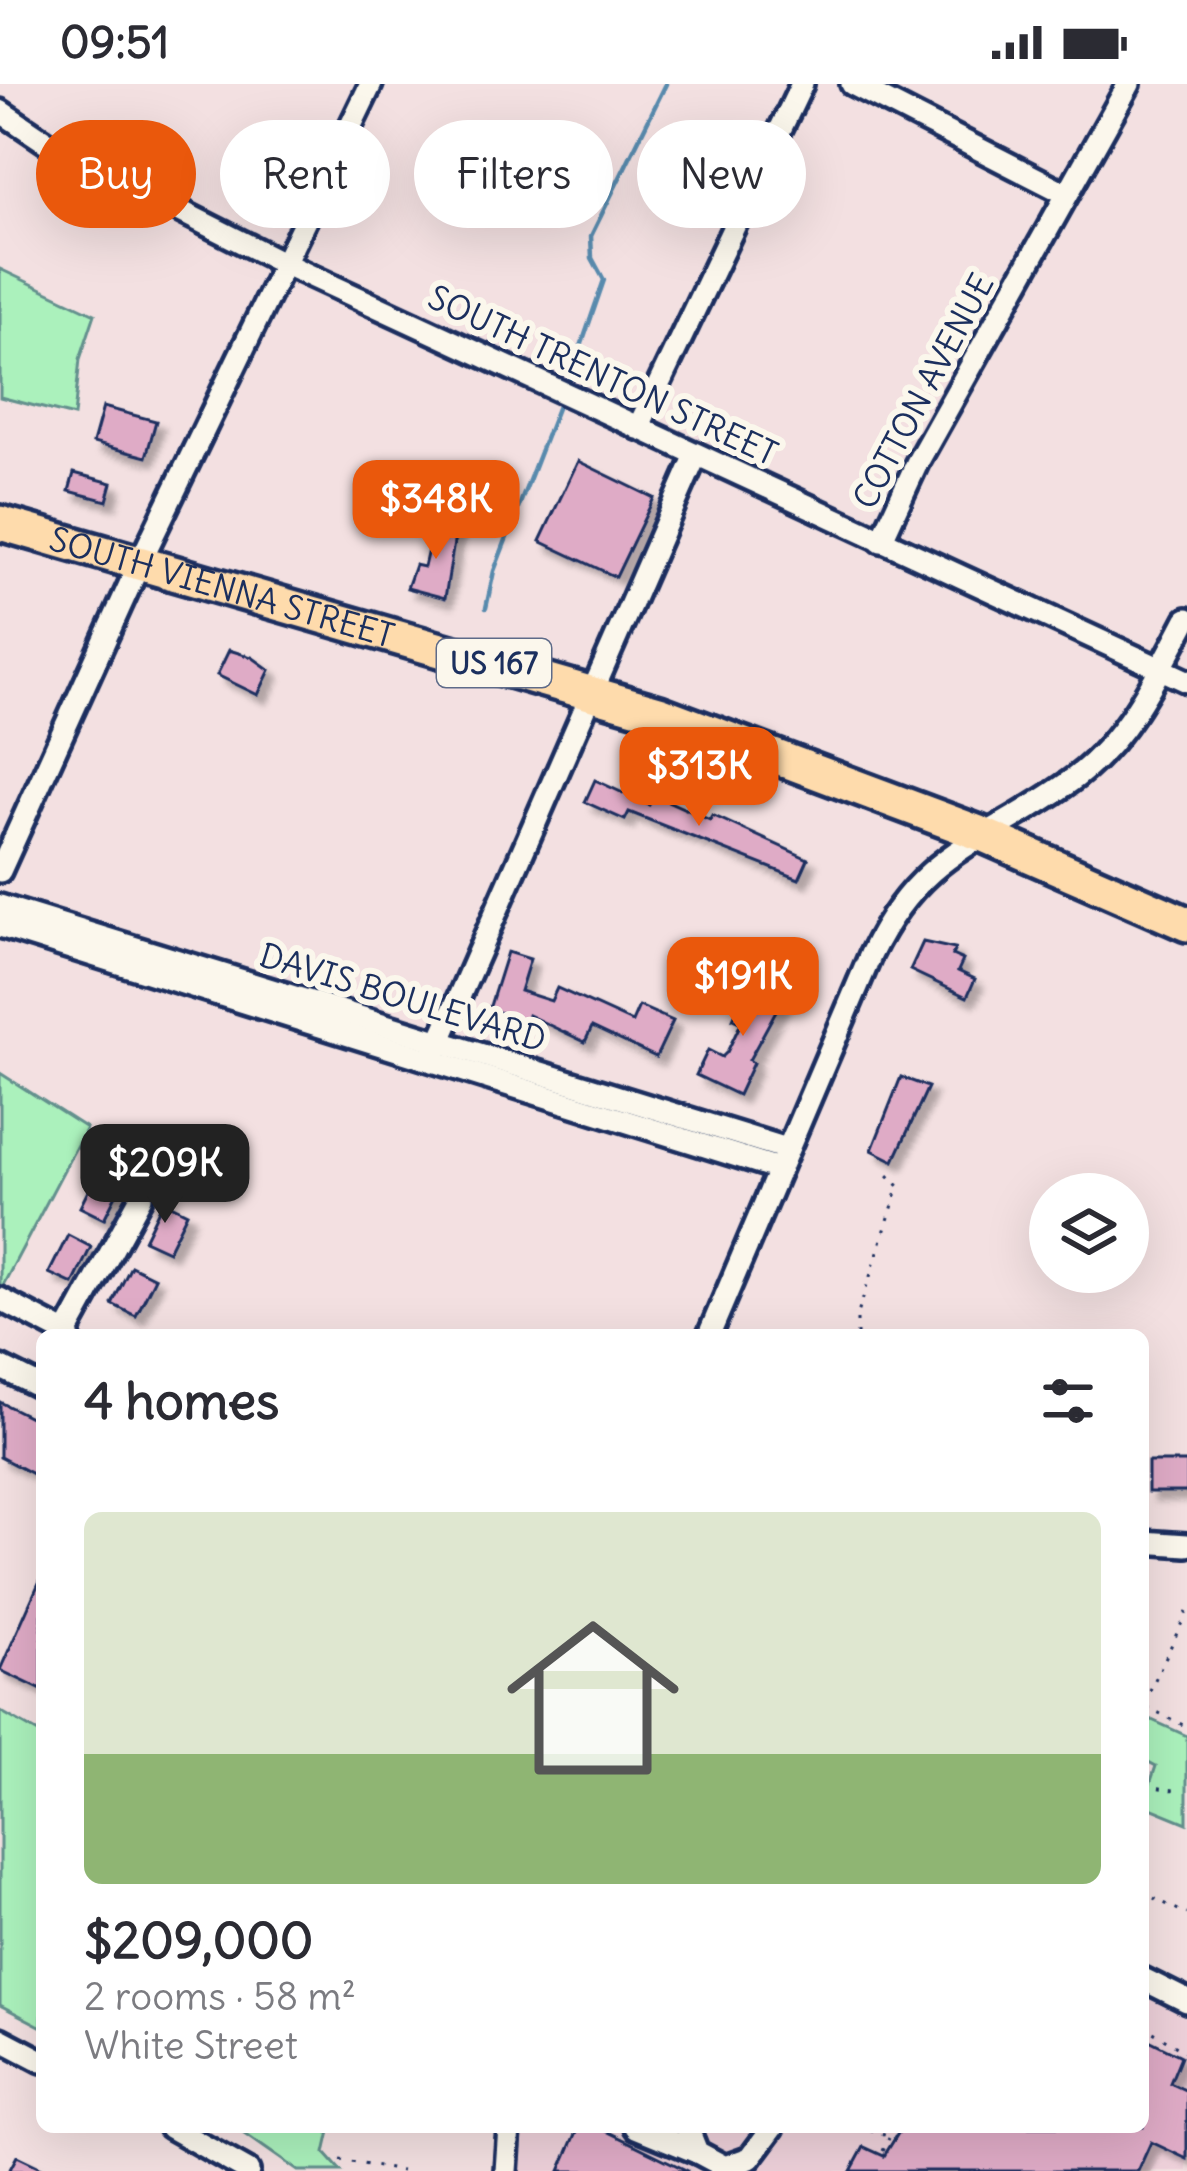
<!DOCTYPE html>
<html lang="en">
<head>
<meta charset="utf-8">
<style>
	body { margin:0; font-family:Delius,sans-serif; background:#f7f7f7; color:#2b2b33; height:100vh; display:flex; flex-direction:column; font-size:45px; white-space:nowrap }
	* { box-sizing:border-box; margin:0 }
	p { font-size:39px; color:#7c7c81 }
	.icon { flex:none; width:66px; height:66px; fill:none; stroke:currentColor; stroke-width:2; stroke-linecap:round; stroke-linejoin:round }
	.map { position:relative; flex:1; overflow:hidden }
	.side { position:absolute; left:36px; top:1245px; width:1113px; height:804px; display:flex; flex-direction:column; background:#fff; border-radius:18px; box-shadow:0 12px 48px #0002 }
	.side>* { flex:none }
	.top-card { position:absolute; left:36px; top:36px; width:1116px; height:108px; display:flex; gap:24px }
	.fabs { position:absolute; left:1029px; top:1089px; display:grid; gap:24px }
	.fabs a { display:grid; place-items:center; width:120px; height:120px; border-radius:50%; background:#fff; box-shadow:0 12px 48px #0002; font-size:60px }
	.price { position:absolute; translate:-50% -102px; padding:0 27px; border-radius:24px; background:#ea580c; color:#fff; font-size:39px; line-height:78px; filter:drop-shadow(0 3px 6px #0008) }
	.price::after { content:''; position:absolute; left:50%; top:72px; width:36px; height:27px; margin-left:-18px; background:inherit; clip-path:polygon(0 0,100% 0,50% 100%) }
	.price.active { background:#222; color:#fff }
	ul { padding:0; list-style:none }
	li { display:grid; align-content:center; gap:24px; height:636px; padding:0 48px }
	li span { display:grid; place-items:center; height:372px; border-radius:18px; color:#555 }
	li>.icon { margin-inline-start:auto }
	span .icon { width:216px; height:216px; fill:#fffc; stroke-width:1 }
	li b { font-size:51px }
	h2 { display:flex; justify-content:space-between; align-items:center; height:144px; padding:0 48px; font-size:51px }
	.chip { padding:0 42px; border-radius:54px; background:#fff; box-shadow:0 12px 48px #0002; font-size:42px; line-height:108px }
	.chip.active { background:#ea580c; color:#fff }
	.status { display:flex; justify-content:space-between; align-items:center; height:84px; padding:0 60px; background:#fff; direction:ltr }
	.status svg { height:33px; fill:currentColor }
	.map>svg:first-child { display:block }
</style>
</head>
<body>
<div class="status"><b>09:51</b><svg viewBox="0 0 49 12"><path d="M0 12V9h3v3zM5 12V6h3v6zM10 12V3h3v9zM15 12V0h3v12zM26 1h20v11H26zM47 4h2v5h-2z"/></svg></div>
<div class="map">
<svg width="1187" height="2087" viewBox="0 0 1187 2087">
	<defs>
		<filter id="shadow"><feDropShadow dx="8" dy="8" stdDeviation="3" flood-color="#0004"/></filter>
	</defs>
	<rect width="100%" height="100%" fill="#f3e0e1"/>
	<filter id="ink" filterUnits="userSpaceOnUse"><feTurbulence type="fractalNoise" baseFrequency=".00833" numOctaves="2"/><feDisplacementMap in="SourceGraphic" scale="24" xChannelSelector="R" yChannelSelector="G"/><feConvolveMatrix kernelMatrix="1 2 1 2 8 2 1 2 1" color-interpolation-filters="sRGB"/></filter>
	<g filter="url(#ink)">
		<path fill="#edd0d9" d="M1143,1912L1187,1933V2087H517L520,2043H1143Z"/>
		<g fill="#abf1bc" stroke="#63908d" stroke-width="3">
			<path d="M0,185L95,230L80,275L74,332L0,313Z"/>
			<path d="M0,989L86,1044L1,1205H0Z"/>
			<path d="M0,1627L42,1651V1943L0,1921Z"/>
			<path d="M1143,1632L1187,1652V1739L1143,1721L1156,1682L1143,1675Z"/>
			<path d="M235,2043H331L325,2069L341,2087H298Z"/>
		</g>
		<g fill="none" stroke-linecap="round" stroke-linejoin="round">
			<g stroke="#588aad" stroke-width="4.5">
				<path d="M567,303L604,196L592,174L591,152L666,0"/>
				<path d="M486,524L494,487L559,319"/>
			</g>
		</g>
		<g fill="#dfabc6" stroke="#1b2f5e" stroke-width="3" filter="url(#shadow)">
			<path d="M103,323L156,337L146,373L93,359Z"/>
			<path d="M578,377L654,414L616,493L540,457Z"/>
			<path d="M74,389L112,399L107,417L69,407Z"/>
			<path d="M435,435L457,440L445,514L407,504L415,481L424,483Z"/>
			<path d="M229,566L252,573L270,586L258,611L217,591Z"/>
			<path d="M595,696L649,721L654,711L710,736L712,731L808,775L799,795L629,728L625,736L585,718Z"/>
			<path d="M923,858L955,865L952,871L963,876L958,887L975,895L967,913L910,886Z"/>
			<path d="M507,868L530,875L520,907L551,917L557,904L632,938L639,922L673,937L656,973L592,943L585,958L528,931L526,937L489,925Z"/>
			<path d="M764,893L785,903L783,914L749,976L753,979L738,1011L696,991L708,966L722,973L727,968L741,939L733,935L742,915L752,920Z"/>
			<path d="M901,993L928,1003L894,1077L872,1066Z"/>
			<path d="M99,1085L123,1097L104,1135L80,1123Z"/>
			<path d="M163,1117L187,1129L168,1167L144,1156Z"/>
			<path d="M68,1151L91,1163L73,1200L49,1189Z"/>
			<path d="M131,1182L155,1194L136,1232L112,1220Z"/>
			<path d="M0,1318L42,1339V1395L0,1373Z"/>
			<rect x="1148" y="1378" width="39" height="30"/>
			<path d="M42,1492V1606L0,1586Z"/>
			<path d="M1143,1953L1181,1972L1170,1999L1187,2007V2075L1151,2058L1138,2087H851L864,2063L884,2072L902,2043H1143Z"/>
			<path d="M579,2043H598L688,2087H560Z"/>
			<path d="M17,2072L48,2087H9Z"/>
		</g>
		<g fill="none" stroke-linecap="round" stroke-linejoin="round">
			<g stroke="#1b2f5e" stroke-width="30">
				<g id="minor">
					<path d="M852,0L1067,110"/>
					<path d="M0,27L52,62L285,180L1187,597"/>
					<path d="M638,344L802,0"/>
					<path d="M881,457L917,379L1129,0"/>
					<path d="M0,787L141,476L371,0"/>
					<path d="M0,822L787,1065"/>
					<path d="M0,842L779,1085"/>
					<path d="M434,970L696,371"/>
					<path d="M0,1215L69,1251"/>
					<path d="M66,1250L141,1113"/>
					<path d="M709,1251L871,870C924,761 990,758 1076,693C1127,654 1158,590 1187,535"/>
					<path d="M0,1283L42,1304"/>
					<path d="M1143,1458L1187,1461"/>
					<path d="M1143,1895L1187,1917"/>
					<path d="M0,1955L42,1977"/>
					<path d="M170,2043L248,2087"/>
					<path d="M636,2043L697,2068"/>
					<path d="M687,2043L697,2068L725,2083L750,2074L773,2043"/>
					<path d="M506,2087L509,2043"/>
				</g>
			</g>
			<g stroke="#1b2f5e" stroke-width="42">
				<g id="highway">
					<path id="s1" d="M0,439L659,629L979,749L1187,840"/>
				</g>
			</g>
			<g stroke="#1b2f5e" stroke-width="3" stroke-dasharray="3 9" stroke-linecap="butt">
				<path d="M857,1251V1233L899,1102L884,1087"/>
				<path d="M1187,1528L1143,1621L1187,1643"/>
				<path d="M1147,1702L1180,1707"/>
				<path d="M1143,1809L1187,1830"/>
				<path d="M1143,1942L1187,1968"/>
				<path d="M859,2043L894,2054L899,2043"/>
				<path d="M883,2067L889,2054"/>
				<path d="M340,2076L401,2087"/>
			</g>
			<use href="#minor" stroke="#fbf7ec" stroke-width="21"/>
			<use href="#highway" stroke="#fedbac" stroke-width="33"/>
		</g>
	</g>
	<g text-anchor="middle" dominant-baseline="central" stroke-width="12" stroke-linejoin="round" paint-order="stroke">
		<rect fill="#fbf7ec" stroke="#5e6b89" stroke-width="3" x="437" y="555" width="114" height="48" rx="9"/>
		<g font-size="30" font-weight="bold" fill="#1b2f5e">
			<text x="494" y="579">US 167</text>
		</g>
		<g font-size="33" fill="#1b2f5e" stroke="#fbf7ec">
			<text transform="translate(603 291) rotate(25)">SOUTH TRENTON STREET</text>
			<text transform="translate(923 307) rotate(-62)">COTTON AVENUE</text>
			<text stroke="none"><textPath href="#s1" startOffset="231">SOUTH VIENNA STREET</textPath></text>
			<text transform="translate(403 913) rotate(17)">DAVIS BOULEVARD</text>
		</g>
	</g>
</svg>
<div class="fabs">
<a><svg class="icon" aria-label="layers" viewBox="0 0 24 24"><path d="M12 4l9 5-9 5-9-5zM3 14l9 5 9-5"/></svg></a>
</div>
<b class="price" style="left:436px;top:478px">$348K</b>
<b class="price" style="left:699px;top:745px">$313K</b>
<b class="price" style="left:743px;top:955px">$191K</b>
<b class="price active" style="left:165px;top:1142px">$209K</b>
<div class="top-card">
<a class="chip active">Buy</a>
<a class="chip">Rent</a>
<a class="chip">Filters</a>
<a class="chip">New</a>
</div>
<section class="side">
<h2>4 homes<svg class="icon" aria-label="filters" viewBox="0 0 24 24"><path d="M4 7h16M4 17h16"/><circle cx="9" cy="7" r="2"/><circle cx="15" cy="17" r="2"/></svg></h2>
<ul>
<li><span style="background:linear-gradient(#dfe7d0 65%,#8fb573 0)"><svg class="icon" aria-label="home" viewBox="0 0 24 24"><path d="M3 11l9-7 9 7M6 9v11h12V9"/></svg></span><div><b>$209,000</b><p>2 rooms · 58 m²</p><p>White Street</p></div></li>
</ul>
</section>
</div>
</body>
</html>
